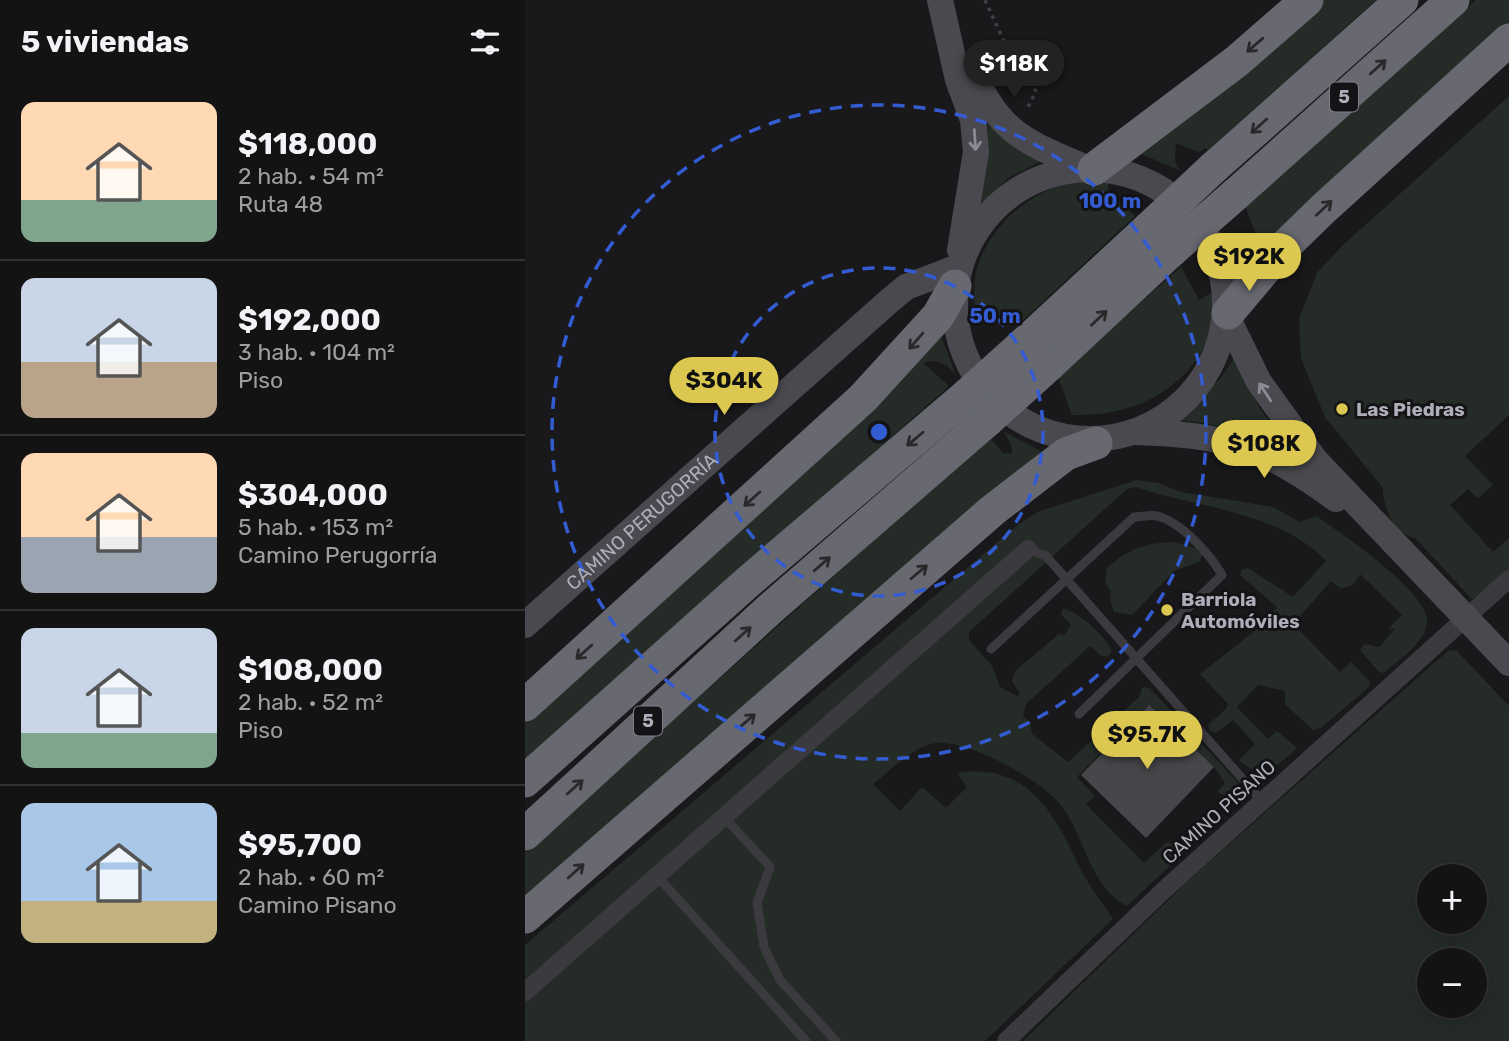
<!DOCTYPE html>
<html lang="es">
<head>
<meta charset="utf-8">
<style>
	body { margin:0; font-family:Rubik,sans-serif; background:#202022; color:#f1f3f6; height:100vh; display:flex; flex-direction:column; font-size:26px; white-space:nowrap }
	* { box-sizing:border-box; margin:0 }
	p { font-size:23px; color:#9d9ea0 }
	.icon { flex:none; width:38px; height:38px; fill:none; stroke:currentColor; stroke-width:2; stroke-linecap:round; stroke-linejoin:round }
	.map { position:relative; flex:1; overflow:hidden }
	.side { display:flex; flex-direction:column; background:#131314; width:525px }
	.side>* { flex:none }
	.tools { position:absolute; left:892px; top:864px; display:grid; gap:14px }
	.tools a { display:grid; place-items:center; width:70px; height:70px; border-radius:50%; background:#131314; box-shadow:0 4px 18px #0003,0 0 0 2px #323234; font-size:35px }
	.price { position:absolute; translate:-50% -60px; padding:0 16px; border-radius:24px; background:#dcc850; color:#111; font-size:23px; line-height:46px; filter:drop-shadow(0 2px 4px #0008) }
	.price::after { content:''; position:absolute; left:50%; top:42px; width:21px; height:16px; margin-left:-10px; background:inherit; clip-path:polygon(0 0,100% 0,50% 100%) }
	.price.active { background:#222; color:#fff }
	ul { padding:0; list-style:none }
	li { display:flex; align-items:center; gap:21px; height:175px; padding:0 21px }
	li+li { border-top:2px solid #323234 }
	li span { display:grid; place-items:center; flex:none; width:196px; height:140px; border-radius:14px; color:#555 }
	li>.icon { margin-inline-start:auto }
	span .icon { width:84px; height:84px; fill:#fffc; stroke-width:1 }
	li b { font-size:30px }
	h2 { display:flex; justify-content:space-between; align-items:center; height:84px; padding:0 21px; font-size:30px }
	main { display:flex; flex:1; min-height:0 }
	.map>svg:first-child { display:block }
</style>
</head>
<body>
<main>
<section class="side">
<h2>5 viviendas<svg class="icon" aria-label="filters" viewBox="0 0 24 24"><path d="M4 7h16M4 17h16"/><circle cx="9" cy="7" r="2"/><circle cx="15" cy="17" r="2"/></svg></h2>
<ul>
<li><span style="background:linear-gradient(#ffd9b3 70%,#7fa58c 0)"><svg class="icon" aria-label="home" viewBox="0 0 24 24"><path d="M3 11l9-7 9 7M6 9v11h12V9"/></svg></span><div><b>$118,000</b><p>2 hab. · 54 m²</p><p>Ruta 48</p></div></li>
<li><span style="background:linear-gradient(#c9d6e8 60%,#b9a48a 0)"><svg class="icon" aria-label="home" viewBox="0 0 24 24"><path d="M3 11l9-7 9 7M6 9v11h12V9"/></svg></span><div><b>$192,000</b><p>3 hab. · 104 m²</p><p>Piso</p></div></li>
<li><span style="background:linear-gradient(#ffd9b3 60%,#9aa5b1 0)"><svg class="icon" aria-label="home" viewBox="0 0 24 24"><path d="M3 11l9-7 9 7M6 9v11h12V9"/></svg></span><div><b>$304,000</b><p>5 hab. · 153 m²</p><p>Camino Perugorría</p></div></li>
<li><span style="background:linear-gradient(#c9d6e8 75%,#7fa58c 0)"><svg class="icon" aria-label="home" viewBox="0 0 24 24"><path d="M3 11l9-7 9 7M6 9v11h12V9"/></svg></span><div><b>$108,000</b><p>2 hab. · 52 m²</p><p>Piso</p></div></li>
<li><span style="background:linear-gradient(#a9c7e8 70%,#c2b280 0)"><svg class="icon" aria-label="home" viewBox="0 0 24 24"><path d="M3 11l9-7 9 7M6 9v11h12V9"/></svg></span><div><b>$95,700</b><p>2 hab. · 60 m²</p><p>Camino Pisano</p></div></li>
</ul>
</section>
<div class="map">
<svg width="984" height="1041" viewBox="0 0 984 1041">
	<rect width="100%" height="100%" fill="#19191b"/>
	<g fill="#252c27" fill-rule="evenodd">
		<path d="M797,0H851L683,150L680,148L674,152L651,143L650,161L654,170L614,153Z"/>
		<path d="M951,0H984V28L719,276L707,244L712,239L722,240L731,235L721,208L722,204Z"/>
		<path d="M984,96V415L940,456L968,485L953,498L943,489L925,505L968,552L984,538V572L947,599L891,539C869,533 858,509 858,488L800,417L776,358L774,319L792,273L818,245Z"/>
		<path d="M465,123L518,160L482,179L452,209L459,125Z"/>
		<path d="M556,179L583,182V189L610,216L495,323L492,321L487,323L449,304C450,294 449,281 451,272C465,221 508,190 556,179Z"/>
		<path d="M656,267L674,300L686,293C687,301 691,310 691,319C691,327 684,336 681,343C656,395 601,417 547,415L534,380L537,372Z"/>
		<path d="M416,336L431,375C422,364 412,358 398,363L423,385L422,388L0,761V722L340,412Z"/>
		<path d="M710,357L735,409L765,449L761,453C724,433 691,422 648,420L694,380Z"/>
		<path d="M478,431L521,454L0,903V853L464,437L478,453L487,454L486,444Z"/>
		<path d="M612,480L633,483L656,492L748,507L775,522L791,516C815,532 908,595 902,624C899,644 873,660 859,673L854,672L835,650L839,644L854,647L870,629H863L877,615L835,574C830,584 827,587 815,588L806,581L768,624L815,672L826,662L845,682L843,688L796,728L788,730L760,704V691L733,685L712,707L743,739L752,731L772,748C754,765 736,783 714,760L730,744L708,720L691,733L685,731L683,725L701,709L703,704L675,674L731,630L752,607L715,575L717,570L723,568L768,597L801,561C754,511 672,508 611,487L602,489L444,632V640L467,666L475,687L492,696L495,694L487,681L490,671L534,634L539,635L546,625L536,614L538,608C557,615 577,632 587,651L583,657L575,655L565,646L501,704L498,716L505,722L507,734L543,762L615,696L617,687L625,688L716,786L718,795L714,801L692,792L700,783L689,767L623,705L552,777L570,796L561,804L619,863L642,842L647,844L650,861L602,906C566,888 560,839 538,808C520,781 444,740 411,743C388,746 365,771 348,784L375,811L397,787L421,808L442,787L432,773C498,763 526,806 551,860C560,880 575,900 588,919L460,1041H0V945L494,524L512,512Z"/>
		<path d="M649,542L674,549L678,554L674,562L649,571L607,615L589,612L585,600L586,592L580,582L582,568C603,549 620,543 649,542Z"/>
		<path d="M924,650L932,651L984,706V1041H498L664,880ZM905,877H950V922H905ZM905,961H950V1006H905Z"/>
	</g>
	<path fill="#47464a" d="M624,705L689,767L621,838L556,775Z"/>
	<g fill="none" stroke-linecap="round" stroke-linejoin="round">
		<path stroke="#404146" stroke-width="3.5" stroke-dasharray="3.5 5" stroke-linecap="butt" d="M460,0L490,65L511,91L501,111"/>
		<g stroke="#3b3a3f" stroke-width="9">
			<path d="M503,549L521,556L737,801"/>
			<path d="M466,649L609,517C616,517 626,514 632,516C656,522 685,554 697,575L554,714"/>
			<path d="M199,817L245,867L232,903L239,947L255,980L311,1041"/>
			<path d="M132,876L281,1041"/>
		</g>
		<g stroke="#3b3a3f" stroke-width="18">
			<path d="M0,992L503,549"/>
			<path d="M481,1041L638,891L984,579"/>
		</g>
		<g stroke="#49494f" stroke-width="26">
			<path d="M415,0L433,80L448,120L451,152L435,250"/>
			<path d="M446,67C473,134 501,142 564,169"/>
			<circle cx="565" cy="304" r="135"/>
			<path d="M703,319L734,382L791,461L984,663"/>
			<path d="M610,432C700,435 737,445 811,499"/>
			<path id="s1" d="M0,625L363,302L381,287L431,268"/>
		</g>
		<g stroke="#676870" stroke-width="33">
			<path d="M688,168L877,0"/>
			<path d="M569,169L712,61L782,0"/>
			<path d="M711,194L928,0"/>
			<path d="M703,313L757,249L797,210L984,40"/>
			<path d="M503,340L624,228"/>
			<path d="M524,365L646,251"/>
			<path d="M0,705L338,398L413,316L430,286"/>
			<path d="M0,781L225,580L442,395"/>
			<path d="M0,834L245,609L464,419"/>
			<path d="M0,917L468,510L541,454L571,443"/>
		</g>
		<g stroke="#676870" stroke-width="33">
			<path d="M624,228L688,168"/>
			<path d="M646,251L711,194"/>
			<path d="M442,395L503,340"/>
			<path d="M464,419L524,365"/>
		</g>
	</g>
	<defs><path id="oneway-shaft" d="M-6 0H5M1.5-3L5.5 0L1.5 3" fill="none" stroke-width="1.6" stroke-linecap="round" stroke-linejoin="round" transform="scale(1.75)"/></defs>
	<g stroke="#29292c">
		<use href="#oneway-shaft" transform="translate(730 45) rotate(139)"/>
		<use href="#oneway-shaft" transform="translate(853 67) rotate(-42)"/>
		<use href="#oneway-shaft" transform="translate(734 126) rotate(138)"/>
		<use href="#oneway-shaft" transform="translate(799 208) rotate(-43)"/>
		<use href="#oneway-shaft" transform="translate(574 318) rotate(-43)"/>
		<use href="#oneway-shaft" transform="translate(391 341) rotate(131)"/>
		<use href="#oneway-shaft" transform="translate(390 439) rotate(140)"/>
		<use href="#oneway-shaft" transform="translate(227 499) rotate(138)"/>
		<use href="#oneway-shaft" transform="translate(297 564) rotate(-41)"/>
		<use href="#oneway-shaft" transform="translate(394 572) rotate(-40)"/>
		<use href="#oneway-shaft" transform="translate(218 634) rotate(-42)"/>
		<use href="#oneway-shaft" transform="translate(59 652) rotate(138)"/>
		<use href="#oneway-shaft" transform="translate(222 721) rotate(-41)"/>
		<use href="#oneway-shaft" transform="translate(50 787) rotate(-42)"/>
		<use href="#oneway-shaft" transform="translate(51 871) rotate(-42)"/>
	</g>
	<g stroke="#8a8b94">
		<use href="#oneway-shaft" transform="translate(450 140) rotate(86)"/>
		<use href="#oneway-shaft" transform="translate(740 392) rotate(-123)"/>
	</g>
	<g fill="none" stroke="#335cd3" stroke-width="3.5" stroke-dasharray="12 9">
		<circle cx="354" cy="432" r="164"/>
		<circle cx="354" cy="432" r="327"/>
	</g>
	<g fill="#dcc850" stroke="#141416" stroke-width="2.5">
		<circle cx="817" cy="409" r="7"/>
		<circle cx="642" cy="610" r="7"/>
	</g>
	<g text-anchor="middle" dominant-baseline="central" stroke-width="6" stroke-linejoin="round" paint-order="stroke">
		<g fill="#141416" stroke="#7f8088" stroke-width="2">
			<rect x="805" y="82.5" width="28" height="29" rx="5"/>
			<rect x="109" y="706.5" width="28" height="29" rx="5"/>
		</g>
		<g font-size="18" font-weight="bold" fill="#adaeb9">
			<text x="819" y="97">5</text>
			<text x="123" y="721">5</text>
		</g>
		<g font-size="19" font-weight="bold" fill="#adaeb9" stroke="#141416" text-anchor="start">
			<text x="831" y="409">Las Piedras</text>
			<text x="656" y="599">Barriola<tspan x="656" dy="22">Automóviles</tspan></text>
		</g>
		<g font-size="19" fill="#adaeb9" stroke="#141416">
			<text stroke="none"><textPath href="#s1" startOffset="156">CAMINO PERUGORRÍA</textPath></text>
			<text transform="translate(694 812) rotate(-42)">CAMINO PISANO</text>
		</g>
	</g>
	<circle cx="354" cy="432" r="10" fill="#335cd3" stroke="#141416" stroke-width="3.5"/>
	<g font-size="21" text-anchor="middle" font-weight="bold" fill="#335cd3" stroke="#141416" stroke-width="6" stroke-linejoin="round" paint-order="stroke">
		<text x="585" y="208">100 m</text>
		<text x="470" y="323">50 m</text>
	</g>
</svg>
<div class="tools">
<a>+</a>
<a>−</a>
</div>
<b class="price active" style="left:489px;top:100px">$118K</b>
<b class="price" style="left:724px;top:293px">$192K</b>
<b class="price" style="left:199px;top:417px">$304K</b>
<b class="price" style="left:739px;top:480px">$108K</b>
<b class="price" style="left:622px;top:771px">$95.7K</b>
</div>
</main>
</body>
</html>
